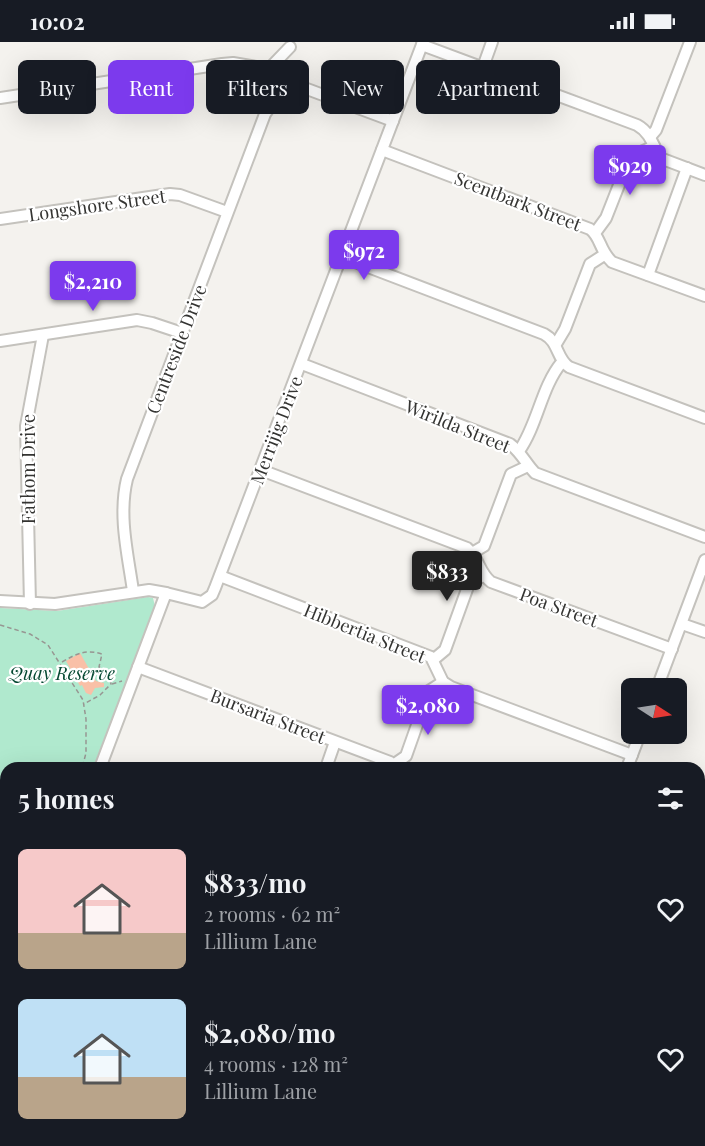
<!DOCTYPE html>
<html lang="en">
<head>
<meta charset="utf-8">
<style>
	body { margin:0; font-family:"Playfair Display",serif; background:#20242c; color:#f1f3f6; height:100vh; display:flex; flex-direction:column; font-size:22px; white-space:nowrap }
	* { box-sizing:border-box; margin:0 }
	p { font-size:20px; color:#9ea1a6 }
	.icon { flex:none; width:33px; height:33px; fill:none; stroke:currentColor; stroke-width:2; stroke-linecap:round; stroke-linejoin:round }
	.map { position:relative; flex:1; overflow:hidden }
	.details { position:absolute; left:0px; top:720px; width:705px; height:384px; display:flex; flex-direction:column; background:#171b24; border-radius:18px 18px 0 0; box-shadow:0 6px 24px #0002 }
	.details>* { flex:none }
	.banner { position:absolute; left:18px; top:18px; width:669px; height:54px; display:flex; gap:12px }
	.needle { width:39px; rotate:102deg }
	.buttons { position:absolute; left:621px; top:636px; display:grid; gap:12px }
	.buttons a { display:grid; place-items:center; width:66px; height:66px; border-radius:9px; background:#171b24; box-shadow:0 6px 24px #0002; font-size:30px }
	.price { position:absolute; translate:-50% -51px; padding:0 14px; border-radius:6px; background:#7c3aed; color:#fff; font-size:20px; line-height:39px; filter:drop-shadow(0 2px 3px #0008) }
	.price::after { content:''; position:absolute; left:50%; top:36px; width:18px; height:14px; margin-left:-9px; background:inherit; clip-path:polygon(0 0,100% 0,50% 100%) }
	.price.selected { background:#222; color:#fff }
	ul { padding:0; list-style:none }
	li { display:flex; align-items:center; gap:18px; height:150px; padding:0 18px }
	li span { display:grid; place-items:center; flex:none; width:168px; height:120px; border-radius:9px; color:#555 }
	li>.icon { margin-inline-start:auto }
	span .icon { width:72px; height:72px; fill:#fffc; stroke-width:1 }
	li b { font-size:26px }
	h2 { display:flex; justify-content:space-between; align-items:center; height:72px; padding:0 18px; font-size:26px }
	.tag { padding:0 21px; border-radius:9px; background:#171b24; box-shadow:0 6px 24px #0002; font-size:21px; line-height:54px }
	.tag.selected { background:#7c3aed; color:#fff }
	.status { display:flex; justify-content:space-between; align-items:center; height:42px; padding:0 30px; background:#171b24; direction:ltr }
	.status svg { height:16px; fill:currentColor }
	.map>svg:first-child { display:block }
</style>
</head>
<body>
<div class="status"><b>10:02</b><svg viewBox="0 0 49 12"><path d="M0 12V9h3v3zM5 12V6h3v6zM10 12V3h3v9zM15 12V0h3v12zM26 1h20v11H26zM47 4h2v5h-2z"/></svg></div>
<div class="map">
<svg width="705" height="1104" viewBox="0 0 705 1104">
	<rect width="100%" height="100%" fill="#f4f2ee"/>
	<path fill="#eae5d9" d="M705,927V1000L699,997V942Z"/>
	<g fill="#b0e9ce">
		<path d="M148,555L153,556L155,564L93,726H6V821L0,820V566L57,569Z"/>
		<path d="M445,1098H538L536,1104H443Z"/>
	</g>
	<path fill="#8ebff5" d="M699,1016L705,1018V1048L699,1046Z"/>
	<path fill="#f9c0a7" d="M80,611L96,639L104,641V645L95,646L91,653L86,651L82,643L80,644L66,619Z"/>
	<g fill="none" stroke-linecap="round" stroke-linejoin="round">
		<g stroke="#c4c2bd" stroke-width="14">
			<g id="minor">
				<path d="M422,3L637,83C650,90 653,103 660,116L705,133"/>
				<path d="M276,22L286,25L291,35L289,44C277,54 263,47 265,31L290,5"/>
				<path d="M483,25L492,0"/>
				<path d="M289,44L307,47L393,79"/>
				<path d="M0,56L222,22L233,21L268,27"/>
				<path d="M650,95L656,88L690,0"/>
				<path d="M382,108L590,187C601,195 599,208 612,220L705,254"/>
				<path d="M0,177L170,152L180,153L227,170"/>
				<path d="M595,191L606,176L630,115L654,104"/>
				<path d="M342,215L544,292C559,300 556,316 569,325L705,376"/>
				<path d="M648,233L687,126"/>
				<path d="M0,299L137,278L152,281L182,291"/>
				<path d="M556,302L565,287L590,222L604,213"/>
				<path d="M302,322L510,402C521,410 526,422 535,431L705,495"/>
				<path d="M519,409C538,382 541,345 562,320"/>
				<path d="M261,428L467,506C479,516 479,531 491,540L672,607"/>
				<path d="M472,511L484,504L511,432L528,424"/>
				<path d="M220,534L431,615L443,640L451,645L632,713"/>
				<path d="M133,549C128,513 118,474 127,437L265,72L281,49"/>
				<path d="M0,559L55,562L149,548L166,551"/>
				<path d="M30,562L26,384L43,293"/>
				<path d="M682,582L705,590"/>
				<path d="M433,618L445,608L470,539L484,534"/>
				<path d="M138,625L390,720L395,726"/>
				<path d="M657,646L705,518"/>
				<path d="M393,723L406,714L429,649L443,640"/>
				<path d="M100,726L166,551L202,560L212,553L215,546L423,0"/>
				<path d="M326,726L335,700"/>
				<path d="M627,726L640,692"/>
				<path d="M699,871L705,855"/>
				<path d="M0,927L6,929"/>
				<path d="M316,1098L333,1104"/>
				<path d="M2,1104L6,1093"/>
				<path d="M134,1104L136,1098"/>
				<path d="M267,1104L270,1098"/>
				<path d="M432,1104L434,1098"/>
				<path d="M543,1104L545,1098"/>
			</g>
		</g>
		<g stroke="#c4c2bd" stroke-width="16">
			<g id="tertiary">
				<path d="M0,835L6,837"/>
				<path d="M699,1086L705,1088"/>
				<path d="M684,1098L700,1104"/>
			</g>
		</g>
		<g stroke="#979692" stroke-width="1.5" stroke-dasharray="4.5 3" stroke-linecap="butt">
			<path d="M0,583L30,592L48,603L83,658L86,677V711L82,726"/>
			<path d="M62,620C76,612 85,607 102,612L99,625L108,629L111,642L100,653L84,662"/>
			<path d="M112,642L122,639"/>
			<path d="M0,805H6"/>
			<path d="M0,851L6,853"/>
			<path d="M699,907L705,893"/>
			<path d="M699,936L703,939L699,950"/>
			<path d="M653,1098L669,1104"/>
			<path d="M455,1104L456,1098"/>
		</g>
		<use href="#minor" stroke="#fff" stroke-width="10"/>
		<use href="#tertiary" stroke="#fff" stroke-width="14"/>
	</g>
	<g text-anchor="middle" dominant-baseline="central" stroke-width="4.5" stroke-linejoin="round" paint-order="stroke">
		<g font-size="18" fill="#343432" stroke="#fff">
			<text transform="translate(518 159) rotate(21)">Scentbark Street</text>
			<text transform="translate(97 163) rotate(-8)">Longshore Street</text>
			<text transform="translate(176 307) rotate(-69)">Centreside Drive</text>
			<text transform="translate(458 384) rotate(22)">Wirilda Street</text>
			<text transform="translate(276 388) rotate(-69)">Merrijig Drive</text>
			<text transform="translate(28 427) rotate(-90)">Fathom Drive</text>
			<text transform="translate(559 565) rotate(20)">Poa Street</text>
			<text transform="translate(365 591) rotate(22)">Hibbertia Street</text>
			<text transform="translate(268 674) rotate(21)">Bursaria Street</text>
		</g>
		<g font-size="18" font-style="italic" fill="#054932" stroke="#fff">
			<text x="62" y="631">Quay Reserve</text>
		</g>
	</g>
</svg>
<div class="buttons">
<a><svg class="needle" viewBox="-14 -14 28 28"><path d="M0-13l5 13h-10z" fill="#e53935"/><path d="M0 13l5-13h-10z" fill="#9ea1a6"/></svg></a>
</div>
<b class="price" style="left:630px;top:154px">$929</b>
<b class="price" style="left:364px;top:239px">$972</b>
<b class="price" style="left:93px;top:270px">$2,210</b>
<b class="price selected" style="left:447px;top:560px">$833</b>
<b class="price" style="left:428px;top:694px">$2,080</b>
<div class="banner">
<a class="tag">Buy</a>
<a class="tag selected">Rent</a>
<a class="tag">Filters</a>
<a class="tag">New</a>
<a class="tag">Apartment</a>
</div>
<section class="details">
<h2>5 homes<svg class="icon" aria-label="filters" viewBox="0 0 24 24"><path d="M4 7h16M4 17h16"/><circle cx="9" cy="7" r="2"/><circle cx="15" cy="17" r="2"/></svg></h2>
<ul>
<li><span style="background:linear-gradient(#f6c9c9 70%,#b9a48a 0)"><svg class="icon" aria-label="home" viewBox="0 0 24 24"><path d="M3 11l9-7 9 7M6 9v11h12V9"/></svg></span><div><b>$833/mo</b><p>2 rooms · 62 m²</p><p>Lillium Lane</p></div><svg class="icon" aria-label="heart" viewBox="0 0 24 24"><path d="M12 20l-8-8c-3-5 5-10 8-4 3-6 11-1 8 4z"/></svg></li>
<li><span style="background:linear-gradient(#bfe0f5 65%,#b9a48a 0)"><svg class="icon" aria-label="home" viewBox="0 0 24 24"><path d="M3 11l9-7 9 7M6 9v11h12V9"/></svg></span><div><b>$2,080/mo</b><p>4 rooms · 128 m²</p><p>Lillium Lane</p></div><svg class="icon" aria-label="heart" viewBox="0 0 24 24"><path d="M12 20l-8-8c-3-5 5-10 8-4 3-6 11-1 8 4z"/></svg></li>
</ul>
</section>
</div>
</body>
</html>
